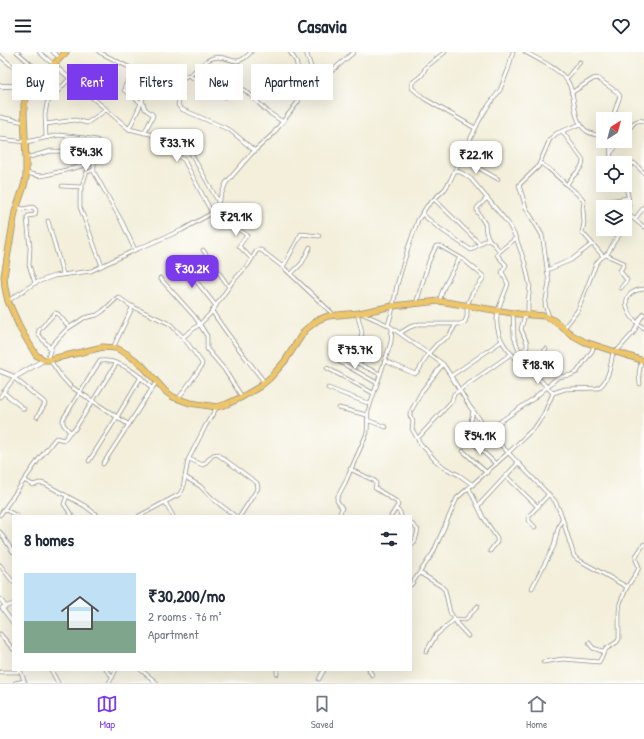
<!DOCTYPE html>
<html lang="en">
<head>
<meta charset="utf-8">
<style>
	body { margin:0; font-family:"Patrick Hand",sans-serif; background:#f6f6f7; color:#1f2937; height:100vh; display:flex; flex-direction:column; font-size:15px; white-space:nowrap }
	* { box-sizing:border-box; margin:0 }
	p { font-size:13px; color:#747a83 }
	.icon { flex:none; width:22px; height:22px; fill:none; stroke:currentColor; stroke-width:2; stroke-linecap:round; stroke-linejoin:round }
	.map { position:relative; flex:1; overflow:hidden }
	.details { position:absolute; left:12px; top:463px; width:400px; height:156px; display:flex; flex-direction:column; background:#fff; border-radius:0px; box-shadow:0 4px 16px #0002 }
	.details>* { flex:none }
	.top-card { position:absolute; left:12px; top:12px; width:400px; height:36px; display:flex; gap:8px }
	.needle { width:26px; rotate:36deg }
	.tools { position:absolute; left:596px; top:60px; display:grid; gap:8px }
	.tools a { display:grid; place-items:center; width:36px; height:36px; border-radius:0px; background:#fff; box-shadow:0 4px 16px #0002; font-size:20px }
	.price { position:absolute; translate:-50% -34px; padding:0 9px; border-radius:8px; background:#fff; color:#222; font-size:13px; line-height:26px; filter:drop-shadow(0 1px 2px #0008) }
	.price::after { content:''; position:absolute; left:50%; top:24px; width:12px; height:9px; margin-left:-6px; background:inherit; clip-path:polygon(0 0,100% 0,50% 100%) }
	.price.on { background:#7c3aed; color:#fff }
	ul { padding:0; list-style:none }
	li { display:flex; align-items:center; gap:12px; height:100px; padding:0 12px }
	li span { display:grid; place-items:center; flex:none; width:112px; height:80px; border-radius:0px; color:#555 }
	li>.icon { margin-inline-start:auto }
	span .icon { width:48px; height:48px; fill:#fffc; stroke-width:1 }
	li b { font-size:17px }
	h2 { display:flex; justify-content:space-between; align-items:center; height:48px; padding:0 12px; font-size:17px }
	.pill { padding:0 14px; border-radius:0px; background:#fff; box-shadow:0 4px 16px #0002; font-size:14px; line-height:36px }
	.pill.on { background:#7c3aed; color:#fff }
	header { display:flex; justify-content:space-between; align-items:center; height:52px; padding:0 12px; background:#fff; font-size:18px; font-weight:700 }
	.menu { display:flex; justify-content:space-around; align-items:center; height:56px; border-top:1px solid #e0e1e3; background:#fff; font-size:11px; color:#747a83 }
	.menu a { display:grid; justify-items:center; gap:2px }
	.menu .on { color:#7c3aed }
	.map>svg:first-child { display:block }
</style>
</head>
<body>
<header><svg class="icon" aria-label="menu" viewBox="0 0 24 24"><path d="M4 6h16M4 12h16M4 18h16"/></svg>Casavia<svg class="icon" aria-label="heart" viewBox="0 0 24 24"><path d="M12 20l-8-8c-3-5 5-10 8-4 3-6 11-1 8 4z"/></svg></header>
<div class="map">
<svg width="644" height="631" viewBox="0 0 644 631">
	<rect width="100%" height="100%" fill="#fdfcf7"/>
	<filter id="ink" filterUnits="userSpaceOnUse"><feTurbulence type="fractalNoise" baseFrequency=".025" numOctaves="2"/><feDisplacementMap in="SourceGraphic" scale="8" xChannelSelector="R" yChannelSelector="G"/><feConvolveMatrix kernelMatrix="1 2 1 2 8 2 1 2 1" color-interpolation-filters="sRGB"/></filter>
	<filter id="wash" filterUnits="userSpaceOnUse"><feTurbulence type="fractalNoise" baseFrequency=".012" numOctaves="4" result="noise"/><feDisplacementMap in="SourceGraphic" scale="16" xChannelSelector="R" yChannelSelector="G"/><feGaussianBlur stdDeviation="0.9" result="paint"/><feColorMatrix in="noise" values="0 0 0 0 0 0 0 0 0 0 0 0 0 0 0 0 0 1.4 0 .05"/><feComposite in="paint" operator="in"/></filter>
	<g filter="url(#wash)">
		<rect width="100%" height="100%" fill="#f3efdb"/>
	</g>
	<g filter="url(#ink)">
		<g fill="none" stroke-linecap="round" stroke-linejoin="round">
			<g stroke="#8f8d83" stroke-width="4.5">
				<g id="minor">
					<path d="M17,0L43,23"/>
					<path d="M39,0L129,77C135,64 149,38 148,25L99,0"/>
					<path d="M53,0L60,6"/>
					<path d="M445,0L426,15L422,23L412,31V36L425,47L475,76"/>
					<path d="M525,0C538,7 561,18 568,30C577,45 571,70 588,80C593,83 598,83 603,84"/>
					<path d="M0,4L24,24"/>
					<path d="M136,18L125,34L124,38L141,51"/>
					<path d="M190,23C197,18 204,8 213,6C229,1 234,19 251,0"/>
					<path d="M149,24L164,36L180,45L178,53L181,57L230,78L255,99"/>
					<path d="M148,25L157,18L161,19L177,30L188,23L226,45L235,36H241L246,39L268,60L283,70"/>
					<path d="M566,27L580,10"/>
					<path d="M301,34L312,29L314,24L306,0"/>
					<path d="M571,41L593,27L597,26L617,40L620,44L612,67"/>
					<path d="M301,42L312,36L354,0"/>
					<path d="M142,48L145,57L152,62L153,64L144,81"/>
					<path d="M0,65L24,70"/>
					<path d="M46,72L75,68L87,71L106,58"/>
					<path d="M129,77L166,86L174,101L184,108L212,161"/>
					<path d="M562,79L583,108C583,119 570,124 567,133L582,146L584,150L583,157L584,171L582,180L603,204"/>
					<path d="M599,83L603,78"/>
					<path d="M625,83C631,75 634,66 644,69"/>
					<path d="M46,85L45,63L47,51L70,26"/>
					<path d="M0,87L26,90L59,83L85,86L97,88C101,96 92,110 94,120L122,170L135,198"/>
					<path d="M183,87L218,149"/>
					<path d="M610,89L611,111"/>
					<path d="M611,101L620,89"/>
					<path d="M26,106L51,99L96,100"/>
					<path d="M461,106L498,127"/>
					<path d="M540,111L549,117L567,133"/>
					<path d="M94,118L87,120L86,122L80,140V155L102,214"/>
					<path d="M455,118L464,122L471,127L508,171L516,186L525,211L530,234L528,251V263"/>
					<path d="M625,118L632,112L634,111L644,121"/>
					<path d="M26,121L40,124L46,123L94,111"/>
					<path d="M624,133C631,144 630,164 625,175"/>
					<path d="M62,134L82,135"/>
					<path d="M487,146L477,156V159L485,172L486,181L489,187"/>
					<path d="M434,147L480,192"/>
					<path d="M601,150L628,146"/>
					<path d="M17,155L23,157L33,155L36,158L35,163L28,164L27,166L30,196L29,213L35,231"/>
					<path d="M215,158L226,169L247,183L239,194L252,207"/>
					<path d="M422,162L439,176L471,198L487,187L491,189L500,199L516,186"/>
					<path d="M629,163L644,175"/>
					<path d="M635,167L644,155"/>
					<path d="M48,169L63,222"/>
					<path d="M319,184L301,182L283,215L334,263"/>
					<path d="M203,198L229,235"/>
					<path d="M500,199L497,203L506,213L502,220L508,232C505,241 501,249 498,258C491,290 516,307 536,324C542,329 547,336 553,341"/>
					<path d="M606,203L624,211L623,214L620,219L627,228L621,236"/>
					<path d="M181,210L216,254"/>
					<path d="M547,218L571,208L592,192"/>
					<path d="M291,222L302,211L310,195"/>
					<path d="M160,226L195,265L207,284V297L224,317L242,345"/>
					<path d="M644,237C615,240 627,266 644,276"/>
					<path d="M8,249L35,231L54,224L91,219L135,198L182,178L212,161L215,158L226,131L251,102L273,82L298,50L301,42V30L296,9L290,0"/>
					<path d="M416,252L429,209L436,194H440L461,206"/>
					<path d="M212,259C228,284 247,307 265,331"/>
					<path d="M361,261L388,273L443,312L451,324L470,355L496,388L555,449L561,462L574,504L577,507L627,535"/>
					<path d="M513,261L514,285L520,301"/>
					<path d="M549,265L545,253L549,231L543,188L542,183L526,156L519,133L538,115L550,87L557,81L581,72"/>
					<path d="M388,273L392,260L397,233L408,196L418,168L427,154L445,137L450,129L479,69L486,57L500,38L508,18L513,0"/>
					<path d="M564,276L578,258L596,212L600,207L608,201L614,190L624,177"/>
					<path d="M400,281L410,275L419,272H460L465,270L467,264V253L472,242L483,227V224L463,207H459L444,235L439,249"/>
					<path d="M183,285L200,272L210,262L233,229L248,213L257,198H261L283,215"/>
					<path d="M340,292L355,296L359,294L362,280L357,261"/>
					<path d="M50,296L38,282L39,278L55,261L58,262L69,275"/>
					<path d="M113,296L133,254"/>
					<path d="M616,300L634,280L640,267L644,262"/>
					<path d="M336,301L380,322"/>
					<path d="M514,306L527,295V291L521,277L525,263"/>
					<path d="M47,308L52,293L67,277L84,266L97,263L103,259L118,245L131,254L170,272L183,285L202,311L201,315L178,347"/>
					<path d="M50,308L61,324L70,334L129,373"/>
					<path d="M338,309L377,331"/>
					<path d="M385,309L415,322L419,318L428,302L437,292L449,284L456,272"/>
					<path d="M443,312L422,339L410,361V364L413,369L412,377L420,391L435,408L445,416L459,423L473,433"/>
					<path d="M327,316L373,341"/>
					<path d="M530,319L546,297"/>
					<path d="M451,324L502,289"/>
					<path d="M14,326L44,350L45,352L37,365"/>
					<path d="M640,332L639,322L641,309"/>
					<path d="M328,336L370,352"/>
					<path d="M3,340L24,357"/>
					<path d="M0,345L14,326"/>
					<path d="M339,356L367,363"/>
					<path d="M473,359L471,369L473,380L470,388L496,412"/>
					<path d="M367,368L386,375"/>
					<path d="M488,378L533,347L558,325L571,323L577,320L592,299L594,293"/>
					<path d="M70,380L75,377L116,312"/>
					<path d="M418,386L452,349L454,342L511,302"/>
					<path d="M463,399L487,421"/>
					<path d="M189,407L203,413L213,403L217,402L257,431L258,436L240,464"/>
					<path d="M89,409L117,365L141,325"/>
					<path d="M103,412L157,329"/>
					<path d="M350,417L375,429L376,432L375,436L397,450L398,453L391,464"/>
					<path d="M506,424L538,455"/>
					<path d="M185,425L200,434L213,447L235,464"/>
					<path d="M24,428L33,433L40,431L45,432L85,454L98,464"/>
					<path d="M469,436L483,465L497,486V490L490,499"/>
					<path d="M67,444L64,452L72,464"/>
					<path d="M165,450L173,464"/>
					<path d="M478,454L518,411"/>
					<path d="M4,457L17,464"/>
					<path d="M396,457L400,460L401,464"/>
					<path d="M0,463L39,407L55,387L56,386L64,388L70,380L63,372V367L100,309C119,306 141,324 152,337"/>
					<path d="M139,464L180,442L183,436L188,408L206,373L217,355"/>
					<path d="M339,464L342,456L337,449V446L345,431L367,381L368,359L391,290L392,276"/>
					<path d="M411,471L418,478L415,489L411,493"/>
					<path d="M535,475L529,469V464L549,442"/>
					<path d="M0,480L13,500"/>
					<path d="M0,513L13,530"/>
					<path d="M420,521L441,534L445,538L450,560L458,573L468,584"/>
					<path d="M411,533L433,501L457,446L508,401L536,374L544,362L553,341L565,337L598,336C609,330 611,311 613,300"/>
					<path d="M532,536L554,494L558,476L562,467"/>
					<path d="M0,547L6,555"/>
					<path d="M2,556L13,571"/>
					<path d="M2,556L13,552"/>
					<path d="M0,582L13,597"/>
					<path d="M589,591L593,596L605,600"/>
					<path d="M426,600L436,583L455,567L465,568L478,554"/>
					<path d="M543,610L563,607L599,610L606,597L617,590L619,587V559L620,551L627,535L637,520L639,515L636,508V504L644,492"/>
					<path d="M20,618L25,631"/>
					<path d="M51,618L58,631"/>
					<path d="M106,618L113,625"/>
					<path d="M141,618L157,631"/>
					<path d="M369,618L372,623"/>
					<path d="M0,620H21"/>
					<path d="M277,622V618"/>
					<path d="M319,627L324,618"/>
					<path d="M15,631L24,629"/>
					<path d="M109,631L116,618"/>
				</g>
			</g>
			<g stroke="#8f8d83" stroke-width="5.5">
				<g id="tertiary">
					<path d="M0,34H34"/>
					<path d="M0,319L15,325L44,308"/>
				</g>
			</g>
			<g stroke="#8f8d83" stroke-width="7">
				<path id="trunk" d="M66,0L37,29L28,42L24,52V62L26,108V125L24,134L15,160L4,224L5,236L8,249L21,278L36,303L44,308H48L103,295L116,296L127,302L141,312L165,339L173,345L190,351L217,355L227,352L242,345L259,335L270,326L285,309L305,278L318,268L328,264L359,261L393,254L439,249L519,262L545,264L553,268L572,283L585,290L644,309"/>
			</g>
			<use href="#minor" stroke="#fff" stroke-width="3"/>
			<use href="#tertiary" stroke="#fff" stroke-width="4"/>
			<use href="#trunk" stroke="#eec569" stroke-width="5.5"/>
		</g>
	</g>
</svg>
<div class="tools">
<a><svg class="needle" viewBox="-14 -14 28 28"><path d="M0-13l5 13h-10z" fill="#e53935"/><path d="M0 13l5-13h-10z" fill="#747a83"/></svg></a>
<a><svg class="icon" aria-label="locate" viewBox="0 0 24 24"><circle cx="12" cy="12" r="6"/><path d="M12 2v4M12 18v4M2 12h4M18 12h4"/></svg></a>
<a><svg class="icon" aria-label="layers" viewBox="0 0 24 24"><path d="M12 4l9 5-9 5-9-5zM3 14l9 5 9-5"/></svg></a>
</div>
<b class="price" style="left:177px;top:111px">₹33.7K</b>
<b class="price" style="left:86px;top:120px">₹54.3K</b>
<b class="price" style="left:476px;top:123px">₹22.1K</b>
<b class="price" style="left:236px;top:185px">₹29.1K</b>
<b class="price on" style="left:192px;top:237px">₹30.2K</b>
<b class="price" style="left:355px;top:318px">₹75.7K</b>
<b class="price" style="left:538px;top:333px">₹18.9K</b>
<b class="price" style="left:480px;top:404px">₹54.1K</b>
<div class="top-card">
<a class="pill">Buy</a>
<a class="pill on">Rent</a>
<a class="pill">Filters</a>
<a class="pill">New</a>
<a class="pill">Apartment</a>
</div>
<section class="details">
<h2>8 homes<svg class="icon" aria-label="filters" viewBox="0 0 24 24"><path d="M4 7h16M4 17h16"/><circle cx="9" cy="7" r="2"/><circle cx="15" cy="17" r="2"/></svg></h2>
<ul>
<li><span style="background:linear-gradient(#bfe0f5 60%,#7fa58c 0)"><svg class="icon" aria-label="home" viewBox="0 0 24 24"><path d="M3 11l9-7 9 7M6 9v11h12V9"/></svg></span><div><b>₹30,200/mo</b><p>2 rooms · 76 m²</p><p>Apartment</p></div></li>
</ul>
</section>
</div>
<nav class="menu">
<a class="on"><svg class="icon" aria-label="map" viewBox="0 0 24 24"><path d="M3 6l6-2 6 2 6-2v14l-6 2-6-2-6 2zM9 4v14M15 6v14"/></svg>Map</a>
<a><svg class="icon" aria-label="saved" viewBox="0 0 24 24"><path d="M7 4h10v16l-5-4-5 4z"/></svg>Saved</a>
<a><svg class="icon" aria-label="home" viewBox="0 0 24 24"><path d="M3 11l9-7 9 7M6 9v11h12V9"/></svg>Home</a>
</nav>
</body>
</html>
